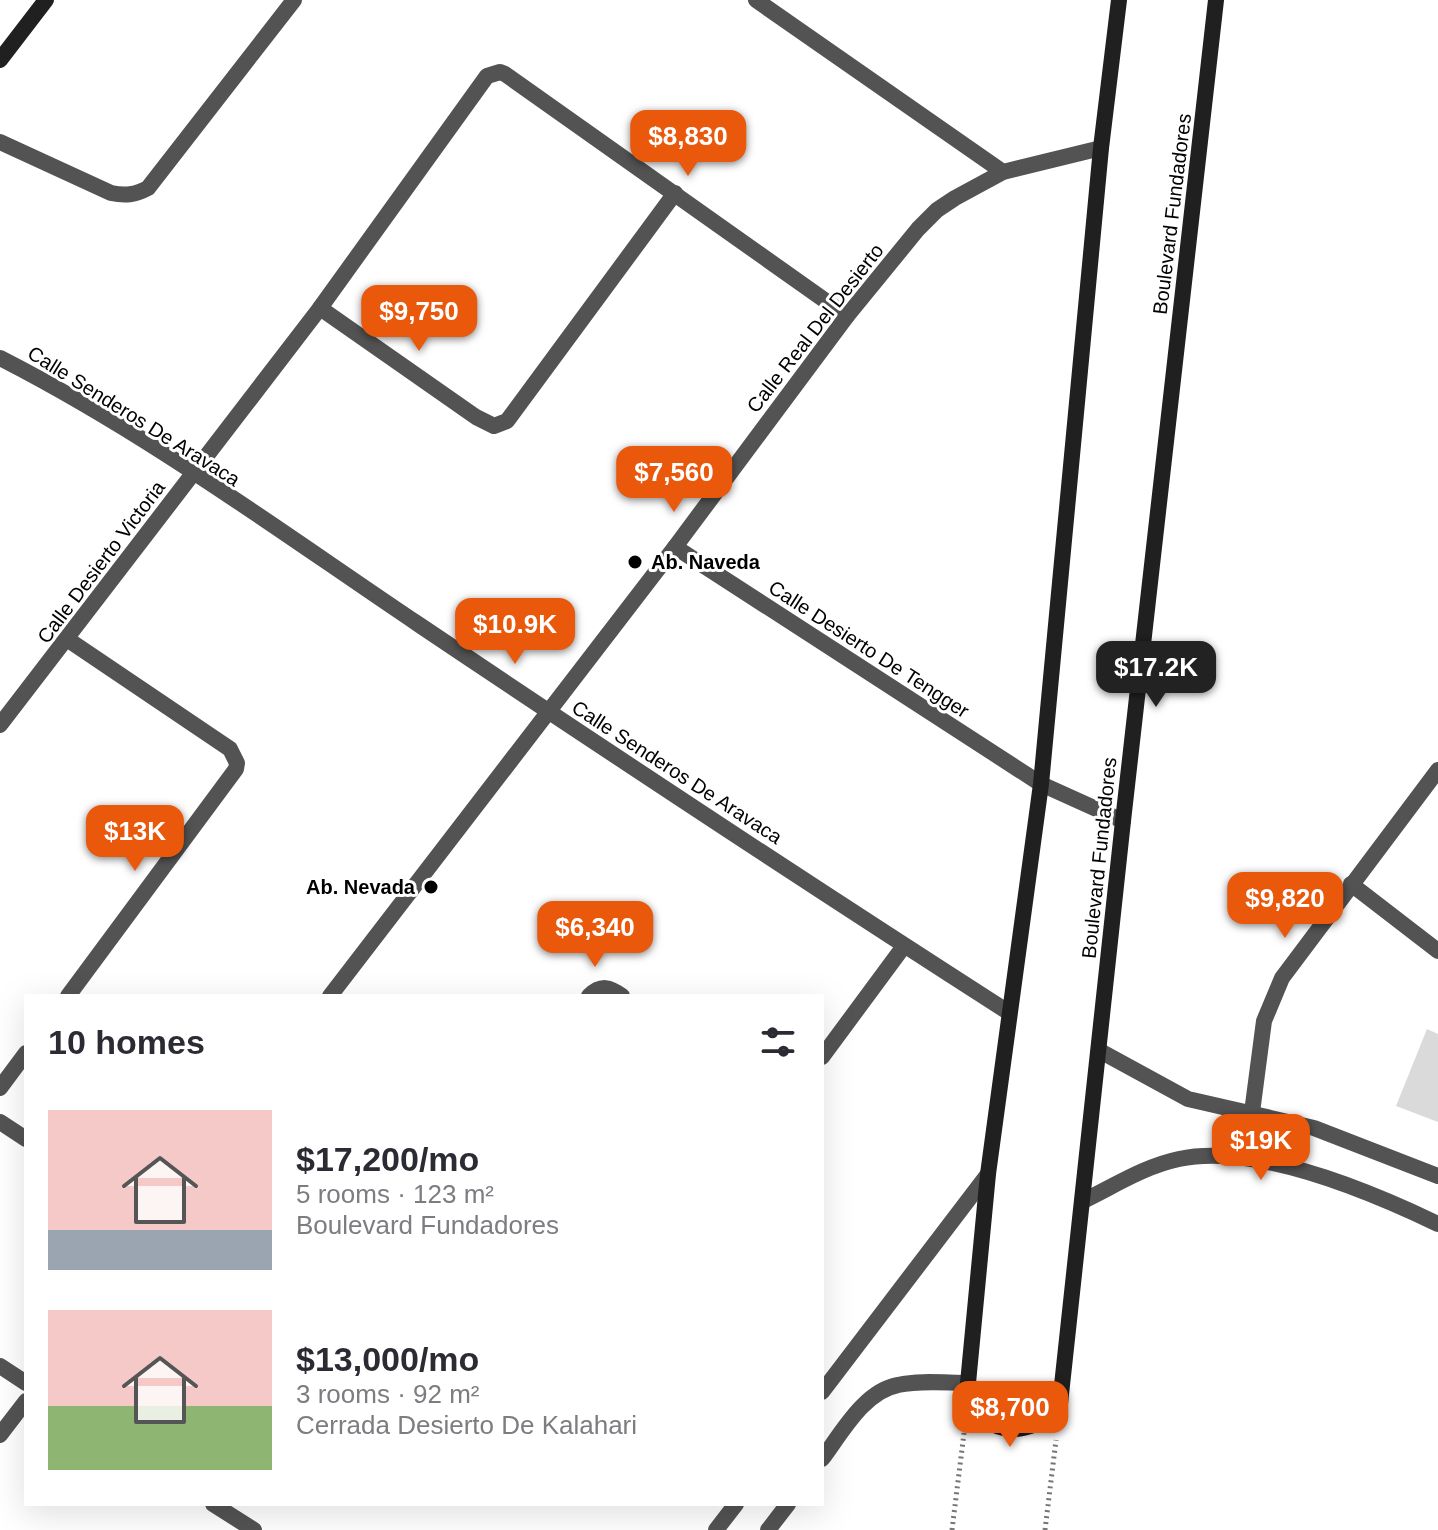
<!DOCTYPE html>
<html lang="en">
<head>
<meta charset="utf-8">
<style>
	body { margin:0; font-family:Arial,sans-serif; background:#f2f2f3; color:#2b2b33; height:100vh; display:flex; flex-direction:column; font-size:30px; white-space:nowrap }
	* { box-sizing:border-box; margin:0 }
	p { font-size:26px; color:#7c7c81 }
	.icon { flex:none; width:44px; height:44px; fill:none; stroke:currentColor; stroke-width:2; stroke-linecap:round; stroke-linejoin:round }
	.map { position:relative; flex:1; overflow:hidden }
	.panel { position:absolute; left:24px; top:994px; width:800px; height:512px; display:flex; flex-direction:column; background:#fff; border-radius:0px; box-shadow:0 8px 32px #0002 }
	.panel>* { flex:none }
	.price { position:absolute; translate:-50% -68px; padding:0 18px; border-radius:16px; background:#ea580c; color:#fff; font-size:26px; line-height:52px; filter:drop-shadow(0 2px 4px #0008) }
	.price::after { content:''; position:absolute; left:50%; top:48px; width:24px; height:18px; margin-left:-12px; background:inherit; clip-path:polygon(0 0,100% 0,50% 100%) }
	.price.on { background:#222; color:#fff }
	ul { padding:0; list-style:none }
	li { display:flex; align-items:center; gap:24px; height:200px; padding:0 24px }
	li span { display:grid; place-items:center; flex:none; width:224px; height:160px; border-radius:0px; color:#555 }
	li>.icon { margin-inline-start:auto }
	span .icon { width:96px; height:96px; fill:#fffc; stroke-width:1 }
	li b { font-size:34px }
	h2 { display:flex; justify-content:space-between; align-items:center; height:96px; padding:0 24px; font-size:34px }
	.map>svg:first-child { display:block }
</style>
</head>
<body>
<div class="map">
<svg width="1438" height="1530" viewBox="0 0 1438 1530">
	<rect width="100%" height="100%" fill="#fff"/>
	<path fill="#dadada" d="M1427,1029L1438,1034V1122L1396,1106Z"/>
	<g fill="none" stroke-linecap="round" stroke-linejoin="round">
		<g stroke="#757575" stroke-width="5" stroke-dasharray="2 4" stroke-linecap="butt">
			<path d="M952,1530L964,1433"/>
			<path d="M1045,1530L1056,1440"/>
		</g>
		<g stroke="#535353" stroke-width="16">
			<path d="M756,0L1003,172"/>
			<path d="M0,142L111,193C125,196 135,195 148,188L294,0"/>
			<path d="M320,308L476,417L494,426L507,421L675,193"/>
			<path d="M0,358C147,433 281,532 418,624C613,755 810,885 1008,1012"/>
			<path d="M675,547L1041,784L1123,821"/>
			<path d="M67,639L230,749L237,763L236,769L68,996"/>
			<path d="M0,725L320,308L487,76L500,72L505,74L847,316"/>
			<path d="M1351,884L1438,951"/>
			<path d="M330,996L675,547L847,316L918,229L937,210L955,198L1003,172L1101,148"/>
			<path d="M589,996C601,984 610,987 622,996"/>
			<path d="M1100,1051L1188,1099L1314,1128L1438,1176"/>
			<path d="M822,1057L904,946"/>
			<path d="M0,1088L26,1053"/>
			<path d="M0,1122L26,1139"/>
			<path d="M1246,1158L1264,1021L1282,978L1438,770"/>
			<path d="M1083,1201C1114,1186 1145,1166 1179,1159C1255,1143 1369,1191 1438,1224"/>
			<path d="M0,1366L26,1383"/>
			<path d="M822,1392L988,1174"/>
			<path d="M0,1435L26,1401"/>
			<path d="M822,1459C841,1434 864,1391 898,1385C920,1380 946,1383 968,1383"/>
			<path d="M213,1504L254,1530"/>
			<path d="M716,1530L736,1504"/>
			<path d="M768,1530L788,1504"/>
		</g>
		<g stroke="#202020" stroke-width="16">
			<path d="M1119,0L1101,148L1041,784L988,1174L968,1383V1409C1002,1436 1022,1434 1059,1413L1123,821L1216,0"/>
			<path d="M0,60L46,0"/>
		</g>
	</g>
	<g fill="#000" stroke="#fff" stroke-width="3">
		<circle cx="635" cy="562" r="8"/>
		<circle cx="431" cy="887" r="8"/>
	</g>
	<g text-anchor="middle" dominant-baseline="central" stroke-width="6" stroke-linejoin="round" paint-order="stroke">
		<g font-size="20" fill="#000" stroke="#fff">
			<text transform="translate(1172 214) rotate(-83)">Boulevard Fundadores</text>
			<text transform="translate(815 328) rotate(-52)">Calle Real Del Desierto</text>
			<text transform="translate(134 416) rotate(32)">Calle Senderos De Aravaca</text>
			<text transform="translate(101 562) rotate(-53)">Calle Desierto Victoria</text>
			<text transform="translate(869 649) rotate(33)">Calle Desierto De Tengger</text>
			<text transform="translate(677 772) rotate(33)">Calle Senderos De Aravaca</text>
			<text transform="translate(1099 858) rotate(-84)">Boulevard Fundadores</text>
		</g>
		<g font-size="20" font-weight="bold" fill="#000" stroke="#fff" text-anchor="start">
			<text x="651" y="562">Ab. Naveda</text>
			<text x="415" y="887" text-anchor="end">Ab. Nevada</text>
		</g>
	</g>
</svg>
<b class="price" style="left:688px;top:178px">$8,830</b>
<b class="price" style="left:419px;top:353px">$9,750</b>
<b class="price" style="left:674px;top:514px">$7,560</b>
<b class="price" style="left:515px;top:666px">$10.9K</b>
<b class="price on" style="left:1156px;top:709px">$17.2K</b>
<b class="price" style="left:135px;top:873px">$13K</b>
<b class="price" style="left:1285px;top:940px">$9,820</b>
<b class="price" style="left:595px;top:969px">$6,340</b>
<b class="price" style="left:1261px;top:1182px">$19K</b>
<b class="price" style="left:1010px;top:1449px">$8,700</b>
<section class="panel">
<h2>10 homes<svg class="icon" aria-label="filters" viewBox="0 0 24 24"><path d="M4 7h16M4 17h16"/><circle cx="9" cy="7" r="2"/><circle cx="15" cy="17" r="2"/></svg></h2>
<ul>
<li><span style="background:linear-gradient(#f6c9c9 75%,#9aa5b1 0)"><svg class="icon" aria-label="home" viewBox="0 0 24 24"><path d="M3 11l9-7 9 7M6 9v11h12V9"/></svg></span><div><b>$17,200/mo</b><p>5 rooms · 123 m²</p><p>Boulevard Fundadores</p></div></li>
<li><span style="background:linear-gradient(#f6c9c9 60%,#8fb573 0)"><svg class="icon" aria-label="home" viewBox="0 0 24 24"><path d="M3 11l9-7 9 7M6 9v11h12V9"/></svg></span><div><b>$13,000/mo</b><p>3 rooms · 92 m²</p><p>Cerrada Desierto De Kalahari</p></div></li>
</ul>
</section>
</div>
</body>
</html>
